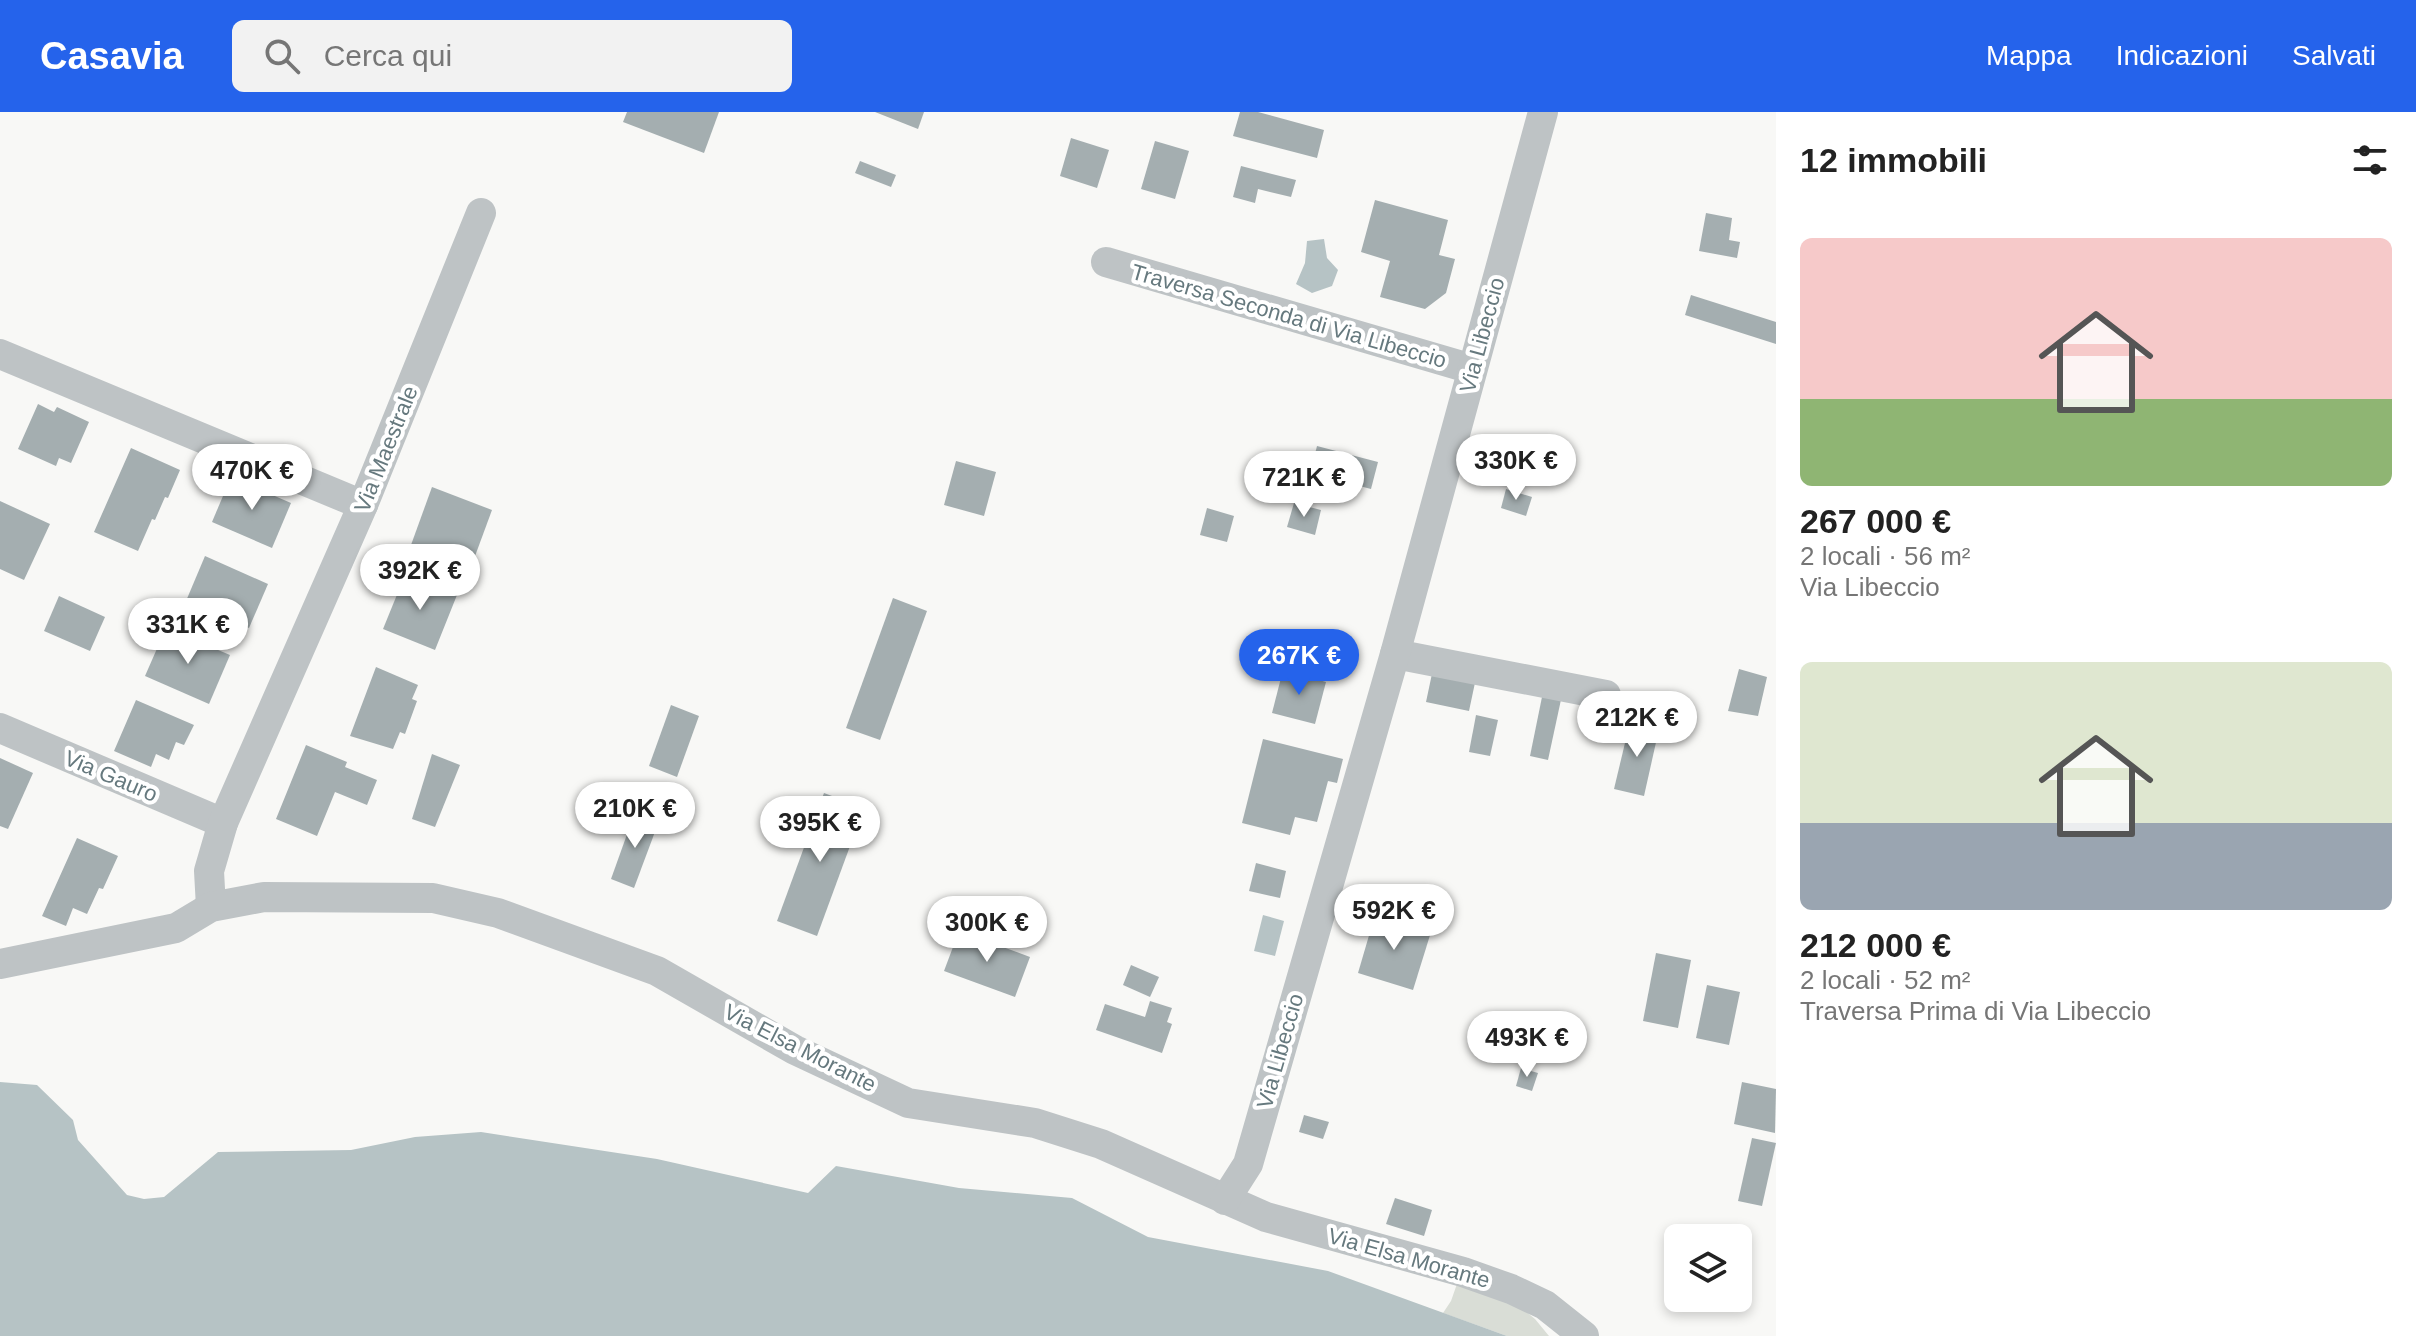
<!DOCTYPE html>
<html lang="it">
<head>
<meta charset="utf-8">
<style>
	body { margin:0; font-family:Arial,sans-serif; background:#f2f2f2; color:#222; height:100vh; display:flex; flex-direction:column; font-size:30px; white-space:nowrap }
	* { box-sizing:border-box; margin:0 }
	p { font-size:26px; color:#767676 }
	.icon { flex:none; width:44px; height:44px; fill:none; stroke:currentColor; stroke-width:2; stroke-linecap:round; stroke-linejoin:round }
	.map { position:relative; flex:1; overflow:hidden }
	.side { display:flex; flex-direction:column; background:#fff; width:640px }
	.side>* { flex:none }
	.tools { position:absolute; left:1664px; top:1112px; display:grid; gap:16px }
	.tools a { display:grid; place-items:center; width:88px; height:88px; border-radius:12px; background:#fff; box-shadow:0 4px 12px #0003; font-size:40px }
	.price { position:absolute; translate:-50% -68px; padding:0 18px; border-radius:28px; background:#fff; color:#222; font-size:26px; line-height:52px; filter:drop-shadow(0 2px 4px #0008) }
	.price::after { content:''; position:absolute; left:50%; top:48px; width:24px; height:18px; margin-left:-12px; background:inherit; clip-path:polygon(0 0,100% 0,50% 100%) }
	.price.active { background:#2563eb; color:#fff }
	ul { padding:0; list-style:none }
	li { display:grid; align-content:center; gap:16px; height:424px; padding:0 24px }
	li span { display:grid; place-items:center; height:248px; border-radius:12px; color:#555 }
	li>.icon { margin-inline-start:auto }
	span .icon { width:144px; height:144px; fill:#fffc; stroke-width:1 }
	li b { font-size:34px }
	h2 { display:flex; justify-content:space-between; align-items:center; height:96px; padding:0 24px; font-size:34px }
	header { display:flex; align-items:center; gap:48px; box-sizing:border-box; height:112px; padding:0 40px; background:#2563eb; color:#fff }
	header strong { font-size:38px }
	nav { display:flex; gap:44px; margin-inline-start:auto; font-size:28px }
	.search { width:560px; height:72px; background:#f2f2f2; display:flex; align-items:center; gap:20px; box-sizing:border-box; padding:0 28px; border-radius:12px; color:#767676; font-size:30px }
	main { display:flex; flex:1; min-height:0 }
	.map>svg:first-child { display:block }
</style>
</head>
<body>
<header>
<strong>Casavia</strong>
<div class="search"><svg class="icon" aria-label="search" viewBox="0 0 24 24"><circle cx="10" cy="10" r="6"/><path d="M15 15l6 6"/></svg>Cerca qui</div>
<nav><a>Mappa</a><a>Indicazioni</a><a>Salvati</a></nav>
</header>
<main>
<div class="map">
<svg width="1776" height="1224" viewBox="0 0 1776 1224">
	<rect width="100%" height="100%" fill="#f8f8f6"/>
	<path fill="#d9ddd6" d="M1458,1169L1514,1190L1535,1207L1549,1224H1507L1443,1201L1451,1189Z"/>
	<g fill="#b6c3c5">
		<path d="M1324,127L1327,146L1338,158L1332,174L1312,181L1296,172L1305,151L1307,129Z"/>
		<path d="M1263,803L1284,809L1275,844L1254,839Z"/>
		<path d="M0,970L37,973L73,1008L78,1028L127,1083L144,1087L164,1085L218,1040L351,1038L415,1025L481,1020L657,1047L808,1081L836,1054L959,1076L1072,1086L1148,1125L1328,1159L1507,1224H0Z"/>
	</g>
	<g fill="#a4aeb0">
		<path d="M627,0H719L704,41L623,10Z"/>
		<path d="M875,0H924L918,17Z"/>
		<path d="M1240,0H1258L1324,18L1317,46L1233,24Z"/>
		<path d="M1071,26L1109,38L1097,76L1060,64Z"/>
		<path d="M1155,29L1189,39L1175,87L1141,77Z"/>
		<path d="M860,49L896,63L891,75L855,61Z"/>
		<path d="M1241,54L1296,68L1291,85L1258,77L1255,91L1233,85Z"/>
		<path d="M1375,88L1448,108L1439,143L1455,147L1446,181L1425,197L1380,185L1390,149L1361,140Z"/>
		<path d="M1706,101L1732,106L1729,128L1740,130L1737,146L1699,139Z"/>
		<path d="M1691,183L1776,210V232L1685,203Z"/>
		<path d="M38,292L54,300L57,295L89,310L71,351L59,346L56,354L18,337Z"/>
		<path d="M1317,334L1378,350L1371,377L1310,361Z"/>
		<path d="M131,336L180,358L168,386L165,385L155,408L152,407L138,439L94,420Z"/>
		<path d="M956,349L996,360L984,404L944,393Z"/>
		<path d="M231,365L291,391L272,436L212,410Z"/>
		<path d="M432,375L492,398L471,455L411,433Z"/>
		<path d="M1506,377L1532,385L1526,404L1501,396Z"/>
		<path d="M0,389L50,412L24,468L0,457Z"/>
		<path d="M1294,391L1321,398L1315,423L1287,415Z"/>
		<path d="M1207,396L1234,404L1227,430L1200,423Z"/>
		<path d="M205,444L268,472L249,516L186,489Z"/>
		<path d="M405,463L457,483L435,538L383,517Z"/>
		<path d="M59,484L105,505L90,539L44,519Z"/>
		<path d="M893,486L927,499L880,628L846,616Z"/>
		<path d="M166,516L230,543L209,592L145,564Z"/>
		<path d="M376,555L418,573L412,587L417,589L405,622L400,620L393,637L350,624Z"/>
		<path d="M1433,557L1476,566L1469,599L1426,590Z"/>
		<path d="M1739,557L1767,565L1758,604L1728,599Z"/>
		<path d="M1283,558L1326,570L1315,612L1272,601Z"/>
		<path d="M1543,580L1562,583L1548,648L1530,644Z"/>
		<path d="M136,588L194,613L184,633L176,630L169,648L156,642L151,655L114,639Z"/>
		<path d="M671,593L699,604L677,665L649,654Z"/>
		<path d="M1476,603L1498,608L1490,644L1469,640Z"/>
		<path d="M1630,610L1659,617L1644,684L1614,677Z"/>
		<path d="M1263,627L1343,647L1337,671L1328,669L1317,710L1295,705L1290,723L1242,711Z"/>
		<path d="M306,633L347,650L345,655L377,668L367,693L335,680L317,724L276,707Z"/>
		<path d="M432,642L460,653L435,715L412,707Z"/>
		<path d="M0,646L33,661L8,717L0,714Z"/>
		<path d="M824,681L864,696L817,824L777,809Z"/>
		<path d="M635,700L659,709L634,776L611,767Z"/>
		<path d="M77,726L118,744L103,777L99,776L87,802L73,796L66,814L42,804Z"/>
		<path d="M1256,751L1286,759L1280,786L1249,779Z"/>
		<path d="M1375,803L1431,820L1413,878L1358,861Z"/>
		<path d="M959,819L1030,845L1015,885L944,859Z"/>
		<path d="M1656,841L1691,848L1678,916L1643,909Z"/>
		<path d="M1131,853L1159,865L1150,885L1123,873Z"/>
		<path d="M1707,873L1740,880L1729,933L1696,926Z"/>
		<path d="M1150,889L1172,896L1167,910L1172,912L1162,941L1096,918L1105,892L1145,905Z"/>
		<path d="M1521,956L1538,961L1532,979L1516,974Z"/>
		<path d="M1742,970L1776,977L1775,1021L1734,1012Z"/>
		<path d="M1304,1003L1329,1010L1323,1027L1299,1020Z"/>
		<path d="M1752,1026L1776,1031L1762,1094L1738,1089Z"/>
		<path d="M1395,1086L1432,1098L1424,1124L1386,1112Z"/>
	</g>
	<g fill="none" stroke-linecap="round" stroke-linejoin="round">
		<g stroke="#bec3c5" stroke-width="30">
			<path d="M1106,150L1472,257"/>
			<path d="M0,242L363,393"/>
			<path d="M1395,542L1606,583"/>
			<path d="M0,616L223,711"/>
			<path d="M211,795L209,759L223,711L363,393L481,101"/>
			<path d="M0,852L176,816L211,795L264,785L433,786L498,801L657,859L795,938L908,991L1035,1011L1101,1032L1266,1105L1463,1160L1511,1177L1545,1193L1584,1224"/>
			<path d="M1225,1088L1248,1052L1395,542L1543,0"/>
		</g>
	</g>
	<g text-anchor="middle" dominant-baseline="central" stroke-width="8" stroke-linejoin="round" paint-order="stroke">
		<g font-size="22" fill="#66797e" stroke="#fff">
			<text transform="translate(1289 204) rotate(16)">Traversa Seconda di Via Libeccio</text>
			<text transform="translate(1482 223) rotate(-75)">Via Libeccio</text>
			<text transform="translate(386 337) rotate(-68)">Via Maestrale</text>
			<text transform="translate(111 664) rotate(23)">Via Gauro</text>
			<text transform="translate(800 936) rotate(27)">Via Elsa Morante</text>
			<text transform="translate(1280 939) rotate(-74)">Via Libeccio</text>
			<text transform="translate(1409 1146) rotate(16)">Via Elsa Morante</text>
		</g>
	</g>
</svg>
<div class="tools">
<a><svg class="icon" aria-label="layers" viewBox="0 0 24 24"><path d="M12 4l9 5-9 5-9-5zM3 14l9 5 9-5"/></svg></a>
</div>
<b class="price" style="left:1516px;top:390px">330K €</b>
<b class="price" style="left:252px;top:400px">470K €</b>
<b class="price" style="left:1304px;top:407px">721K €</b>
<b class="price" style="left:420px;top:500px">392K €</b>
<b class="price" style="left:188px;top:554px">331K €</b>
<b class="price active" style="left:1299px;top:585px">267K €</b>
<b class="price" style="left:1637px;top:647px">212K €</b>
<b class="price" style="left:635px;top:738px">210K €</b>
<b class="price" style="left:820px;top:752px">395K €</b>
<b class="price" style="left:1394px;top:840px">592K €</b>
<b class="price" style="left:987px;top:852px">300K €</b>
<b class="price" style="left:1527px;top:967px">493K €</b>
</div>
<section class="side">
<h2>12 immobili<svg class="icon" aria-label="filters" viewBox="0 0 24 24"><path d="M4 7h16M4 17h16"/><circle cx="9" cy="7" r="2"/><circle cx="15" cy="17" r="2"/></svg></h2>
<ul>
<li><span style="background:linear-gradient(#f6c9c9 65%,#8fb573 0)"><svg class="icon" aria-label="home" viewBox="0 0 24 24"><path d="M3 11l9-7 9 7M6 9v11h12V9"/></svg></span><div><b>267 000 €</b><p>2 locali · 56 m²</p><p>Via Libeccio</p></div></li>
<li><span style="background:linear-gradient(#dfe7d0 65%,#9aa5b1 0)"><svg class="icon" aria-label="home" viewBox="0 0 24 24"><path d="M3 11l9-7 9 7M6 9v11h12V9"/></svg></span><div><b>212 000 €</b><p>2 locali · 52 m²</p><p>Traversa Prima di Via Libeccio</p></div></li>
</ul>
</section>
</main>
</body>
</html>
